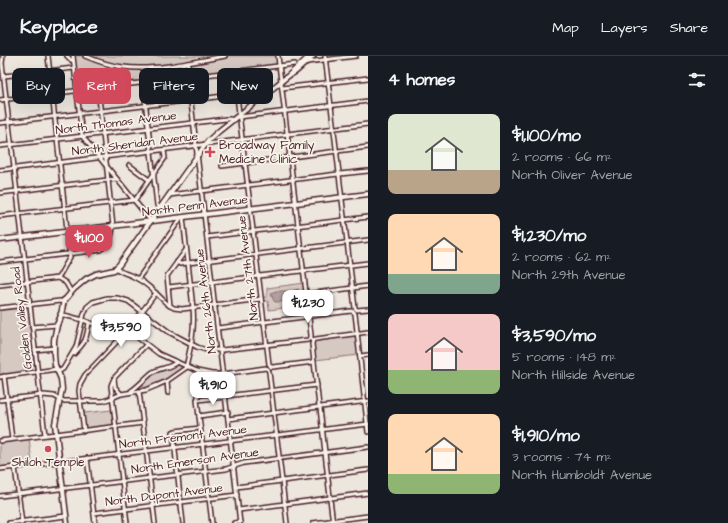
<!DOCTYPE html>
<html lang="en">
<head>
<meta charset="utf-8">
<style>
	body { margin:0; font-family:"Architects Daughter",sans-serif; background:#20242c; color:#f1f3f6; height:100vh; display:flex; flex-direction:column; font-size:15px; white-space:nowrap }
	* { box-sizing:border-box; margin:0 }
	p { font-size:13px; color:#9ea1a6 }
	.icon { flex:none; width:22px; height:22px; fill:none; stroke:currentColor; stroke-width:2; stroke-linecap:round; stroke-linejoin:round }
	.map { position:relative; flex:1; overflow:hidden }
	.drawer { display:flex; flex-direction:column; background:#171b24; width:360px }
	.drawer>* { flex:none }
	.hud { position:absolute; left:12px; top:12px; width:296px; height:36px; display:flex; gap:8px }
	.price { position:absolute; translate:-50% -34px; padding:0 9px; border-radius:8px; background:#fff; color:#222; font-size:13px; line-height:26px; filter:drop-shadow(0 1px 2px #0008) }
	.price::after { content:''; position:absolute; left:50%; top:24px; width:12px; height:9px; margin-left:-6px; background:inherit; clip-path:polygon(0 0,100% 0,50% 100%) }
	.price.selected { background:#d1495b; color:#fff }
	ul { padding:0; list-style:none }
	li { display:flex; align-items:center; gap:12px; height:100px; padding:0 20px }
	li span { display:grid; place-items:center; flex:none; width:112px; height:80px; border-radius:8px; color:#555 }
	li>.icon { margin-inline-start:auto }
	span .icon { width:48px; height:48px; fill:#fffc; stroke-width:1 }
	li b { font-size:17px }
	h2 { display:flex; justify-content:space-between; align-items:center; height:48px; padding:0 20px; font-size:17px }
	.chip { padding:0 14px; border-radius:8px; background:#171b24; box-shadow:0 4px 16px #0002; font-size:14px; line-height:36px }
	.chip.selected { background:#d1495b; color:#fff }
	header { display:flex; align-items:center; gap:24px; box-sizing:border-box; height:56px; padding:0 20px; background:#171b24; border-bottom:1px solid #363941 }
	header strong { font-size:19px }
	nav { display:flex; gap:22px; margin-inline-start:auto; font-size:14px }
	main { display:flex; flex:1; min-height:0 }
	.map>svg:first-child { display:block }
</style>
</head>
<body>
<header>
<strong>Keyplace</strong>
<nav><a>Map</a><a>Layers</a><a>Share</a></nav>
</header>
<main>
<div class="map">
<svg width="368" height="467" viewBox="0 0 368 467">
	<rect width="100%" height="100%" fill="#ece6dd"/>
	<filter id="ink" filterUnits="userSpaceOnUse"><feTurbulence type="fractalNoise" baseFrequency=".025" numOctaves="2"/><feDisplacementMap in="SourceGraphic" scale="8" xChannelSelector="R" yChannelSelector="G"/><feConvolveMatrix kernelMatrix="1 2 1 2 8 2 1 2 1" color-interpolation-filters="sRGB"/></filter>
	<g filter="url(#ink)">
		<g fill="#d5c9c2" stroke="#907476">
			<path d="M74,0H277L278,9L78,33Z"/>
			<path d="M305,227L307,249L269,254L268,245H262V241H267V232Z"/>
			<path d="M28,251L35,315L0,319V254Z"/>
			<path d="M356,279L359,299L315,304L313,286L314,284Z"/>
			<path d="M178,309L184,311C170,322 154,333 135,334L152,318L159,315Z"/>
			<path d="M112,354L113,369L85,372L84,357Z"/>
			<path d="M29,382L32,407L0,411V385Z"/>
		</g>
		<path fill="#b39f9d" stroke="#896c6f" d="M298,233L299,234L298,235V239L300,242L299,244L297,245L275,246L274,245L271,238V237L276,235H292Z"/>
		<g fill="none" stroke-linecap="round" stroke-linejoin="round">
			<g stroke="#4a1f2b" stroke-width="6">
				<g id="minor">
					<path d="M3,0L2,7L45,379"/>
					<path d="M48,0L70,201L58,222"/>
					<path d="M67,0L71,4L73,5"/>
					<path d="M73,0L82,80L151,165"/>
					<path d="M85,0C97,5 110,10 123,11C154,15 194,6 225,0"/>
					<path d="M325,0L339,117"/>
					<path d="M307,6L356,0"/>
					<path d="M188,7L191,46L240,467"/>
					<path d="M234,15L269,308L271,311H273L314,306"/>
					<path d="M291,19L296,16L314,0"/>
					<path d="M4,20L74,12"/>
					<path d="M143,26L157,149L160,153"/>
					<path d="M282,32L368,22"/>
					<path d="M0,44L295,8"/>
					<path d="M239,61L368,45"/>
					<path d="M0,67L193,44L262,35H264L266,37"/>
					<path d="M0,90L226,63H230L233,64"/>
					<path d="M129,109L149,124"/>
					<path d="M222,110L368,91"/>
					<path d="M0,114L368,68"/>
					<path d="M339,119L355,252L357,254L368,253"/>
					<path d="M0,137L116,123"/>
					<path d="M169,139L338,118L339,119L340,118L368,115"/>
					<path d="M0,160L135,144L165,102L164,94"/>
					<path d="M183,161L193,252C195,273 191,290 186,311"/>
					<path d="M207,181L368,161"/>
					<path d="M0,206L101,194C108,188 113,179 113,170L98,32"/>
					<path d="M177,206L180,208L188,207L368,184"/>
					<path d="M116,211C119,217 127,217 132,220C146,226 157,238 167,248L174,252L182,253L261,243"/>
					<path d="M138,223L179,165L180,162"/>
					<path d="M0,229L58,222L66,227L70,234"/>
					<path d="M169,231L368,207"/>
					<path d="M307,238L368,230"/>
					<path d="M170,250L167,220L186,194"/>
					<path d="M0,252L60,245L64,246"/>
					<path d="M60,258L83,264L96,269L108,267L117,269L128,274L159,298L197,315L212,318H222L266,312L268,313L269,316L287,467"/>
					<path d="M32,271L57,269"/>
					<path d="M218,272L351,255L354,256L355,258L356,266L368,376"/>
					<path d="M35,294L54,292"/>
					<path d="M74,298C86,285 86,285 89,267"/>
					<path d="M360,300L368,299"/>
					<path d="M197,315C209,327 200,332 197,344L212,467"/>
					<path d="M58,316L63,313L76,291L84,258L87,251L93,246L107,242H117L128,245L169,276L197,291L206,294H222L308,284L311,282V279L278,0"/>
					<path d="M4,320L12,383"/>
					<path d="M0,321L57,313"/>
					<path d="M114,323L115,331L121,338"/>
					<path d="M167,325L168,337"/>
					<path d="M131,335C139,330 145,322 153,316C160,312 170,312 177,306"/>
					<path d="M139,335L155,467"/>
					<path d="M226,340L317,329"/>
					<path d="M0,344L43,339L54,340L64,345H103L112,342L121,338L146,334L158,329L167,325L187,311"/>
					<path d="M197,344L226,341"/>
					<path d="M319,350L312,288L313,284L316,283L368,276"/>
					<path d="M321,351L368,345"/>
					<path d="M320,352L330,441"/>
					<path d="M199,360L228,356"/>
					<path d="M228,363L319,351"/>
					<path d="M84,375L79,335L80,328L85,319L128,274L156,237"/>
					<path d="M0,385L143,367"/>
					<path d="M87,402L95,467"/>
					<path d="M15,411L22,467"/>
					<path d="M0,413L368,368"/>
					<path d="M236,431L368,414"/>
					<path d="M0,440L226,413L244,407L368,391"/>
					<path d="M331,442L368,437"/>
					<path d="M330,443L333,467"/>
					<path d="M239,454L329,442"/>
					<path d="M94,457L237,439"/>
					<path d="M9,467L66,460"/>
					<path d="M127,467L111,330L112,327L115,321L146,289"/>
					<path d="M183,467L173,376L175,375L200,372"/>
					<path d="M234,467L240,466"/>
					<path d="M313,467L368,460"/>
				</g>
			</g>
			<g stroke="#4a1f2b" stroke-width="7">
				<g id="major">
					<path d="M0,184L368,138"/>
					<path d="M64,245L74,233L86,223L96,218L114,214L119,209L208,85L219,75L288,20L310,0"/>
					<path d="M60,262L57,269L54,284V299L55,309L61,323L62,333L55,368L67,467"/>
					<path d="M60,264L64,244"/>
				</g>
			</g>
			<use href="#minor" stroke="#f7f3e8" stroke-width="3"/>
			<use href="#major" stroke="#f7f3e8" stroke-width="4"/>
		</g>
	</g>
	<g fill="#d1495b" stroke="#f7f3e8" stroke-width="1.5">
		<path d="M208 90h4v4h4v4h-4v4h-4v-4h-4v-4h4z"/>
		<circle cx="48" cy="393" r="4"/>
	</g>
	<g text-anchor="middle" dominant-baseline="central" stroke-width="3.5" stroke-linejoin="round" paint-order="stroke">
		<g font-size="12" fill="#4a1f2b" stroke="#f7f3e8">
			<text transform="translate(116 67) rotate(-7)">North Thomas Avenue</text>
			<text transform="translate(135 88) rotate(-7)">North Sheridan Avenue</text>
			<text transform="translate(195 150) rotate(-7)">North Penn Avenue</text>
			<text transform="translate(248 212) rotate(-97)">North 27th Avenue</text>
			<text transform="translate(206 245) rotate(-97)">North 26th Avenue</text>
			<text transform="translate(22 262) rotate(-97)">Golden Valley Road</text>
			<text transform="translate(183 381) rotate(-7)">North Fremont Avenue</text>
			<text transform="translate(195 405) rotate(-8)">North Emerson Avenue</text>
			<text transform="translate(164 439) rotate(-7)">North Dupont Avenue</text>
		</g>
		<g font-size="12" fill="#4a1f2b" stroke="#f7f3e8" text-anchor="start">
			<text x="219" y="89">Broadway Family<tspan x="219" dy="14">Medicine Clinic</tspan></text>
			<text x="48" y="406" text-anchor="middle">Shiloh Temple</text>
		</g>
	</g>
</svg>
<b class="price selected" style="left:89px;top:203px">$1,100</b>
<b class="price" style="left:308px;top:268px">$1,230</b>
<b class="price" style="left:121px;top:292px">$3,590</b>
<b class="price" style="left:213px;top:350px">$1,910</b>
<div class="hud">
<a class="chip">Buy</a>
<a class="chip selected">Rent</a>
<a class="chip">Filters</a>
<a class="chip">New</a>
</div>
</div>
<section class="drawer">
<h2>4 homes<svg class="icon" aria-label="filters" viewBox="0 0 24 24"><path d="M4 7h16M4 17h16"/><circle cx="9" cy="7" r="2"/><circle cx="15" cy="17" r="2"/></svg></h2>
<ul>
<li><span style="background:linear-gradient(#dfe7d0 70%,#b9a48a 0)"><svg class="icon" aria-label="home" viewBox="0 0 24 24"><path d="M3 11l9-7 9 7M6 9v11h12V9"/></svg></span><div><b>$1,100/mo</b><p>2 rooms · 66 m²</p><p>North Oliver Avenue</p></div></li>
<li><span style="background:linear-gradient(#ffd9b3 75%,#7fa58c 0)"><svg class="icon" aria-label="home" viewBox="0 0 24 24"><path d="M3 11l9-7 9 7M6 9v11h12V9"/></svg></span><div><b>$1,230/mo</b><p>2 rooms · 62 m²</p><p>North 29th Avenue</p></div></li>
<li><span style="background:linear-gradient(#f6c9c9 70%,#8fb573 0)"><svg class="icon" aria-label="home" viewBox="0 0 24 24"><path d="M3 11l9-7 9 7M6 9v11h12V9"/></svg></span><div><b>$3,590/mo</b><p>5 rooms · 148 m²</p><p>North Hillside Avenue</p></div></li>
<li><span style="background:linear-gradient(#ffd9b3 75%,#8fb573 0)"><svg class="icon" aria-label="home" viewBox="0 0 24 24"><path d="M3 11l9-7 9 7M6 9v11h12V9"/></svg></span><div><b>$1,910/mo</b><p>3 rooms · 74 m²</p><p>North Humboldt Avenue</p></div></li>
</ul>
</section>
</main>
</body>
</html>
